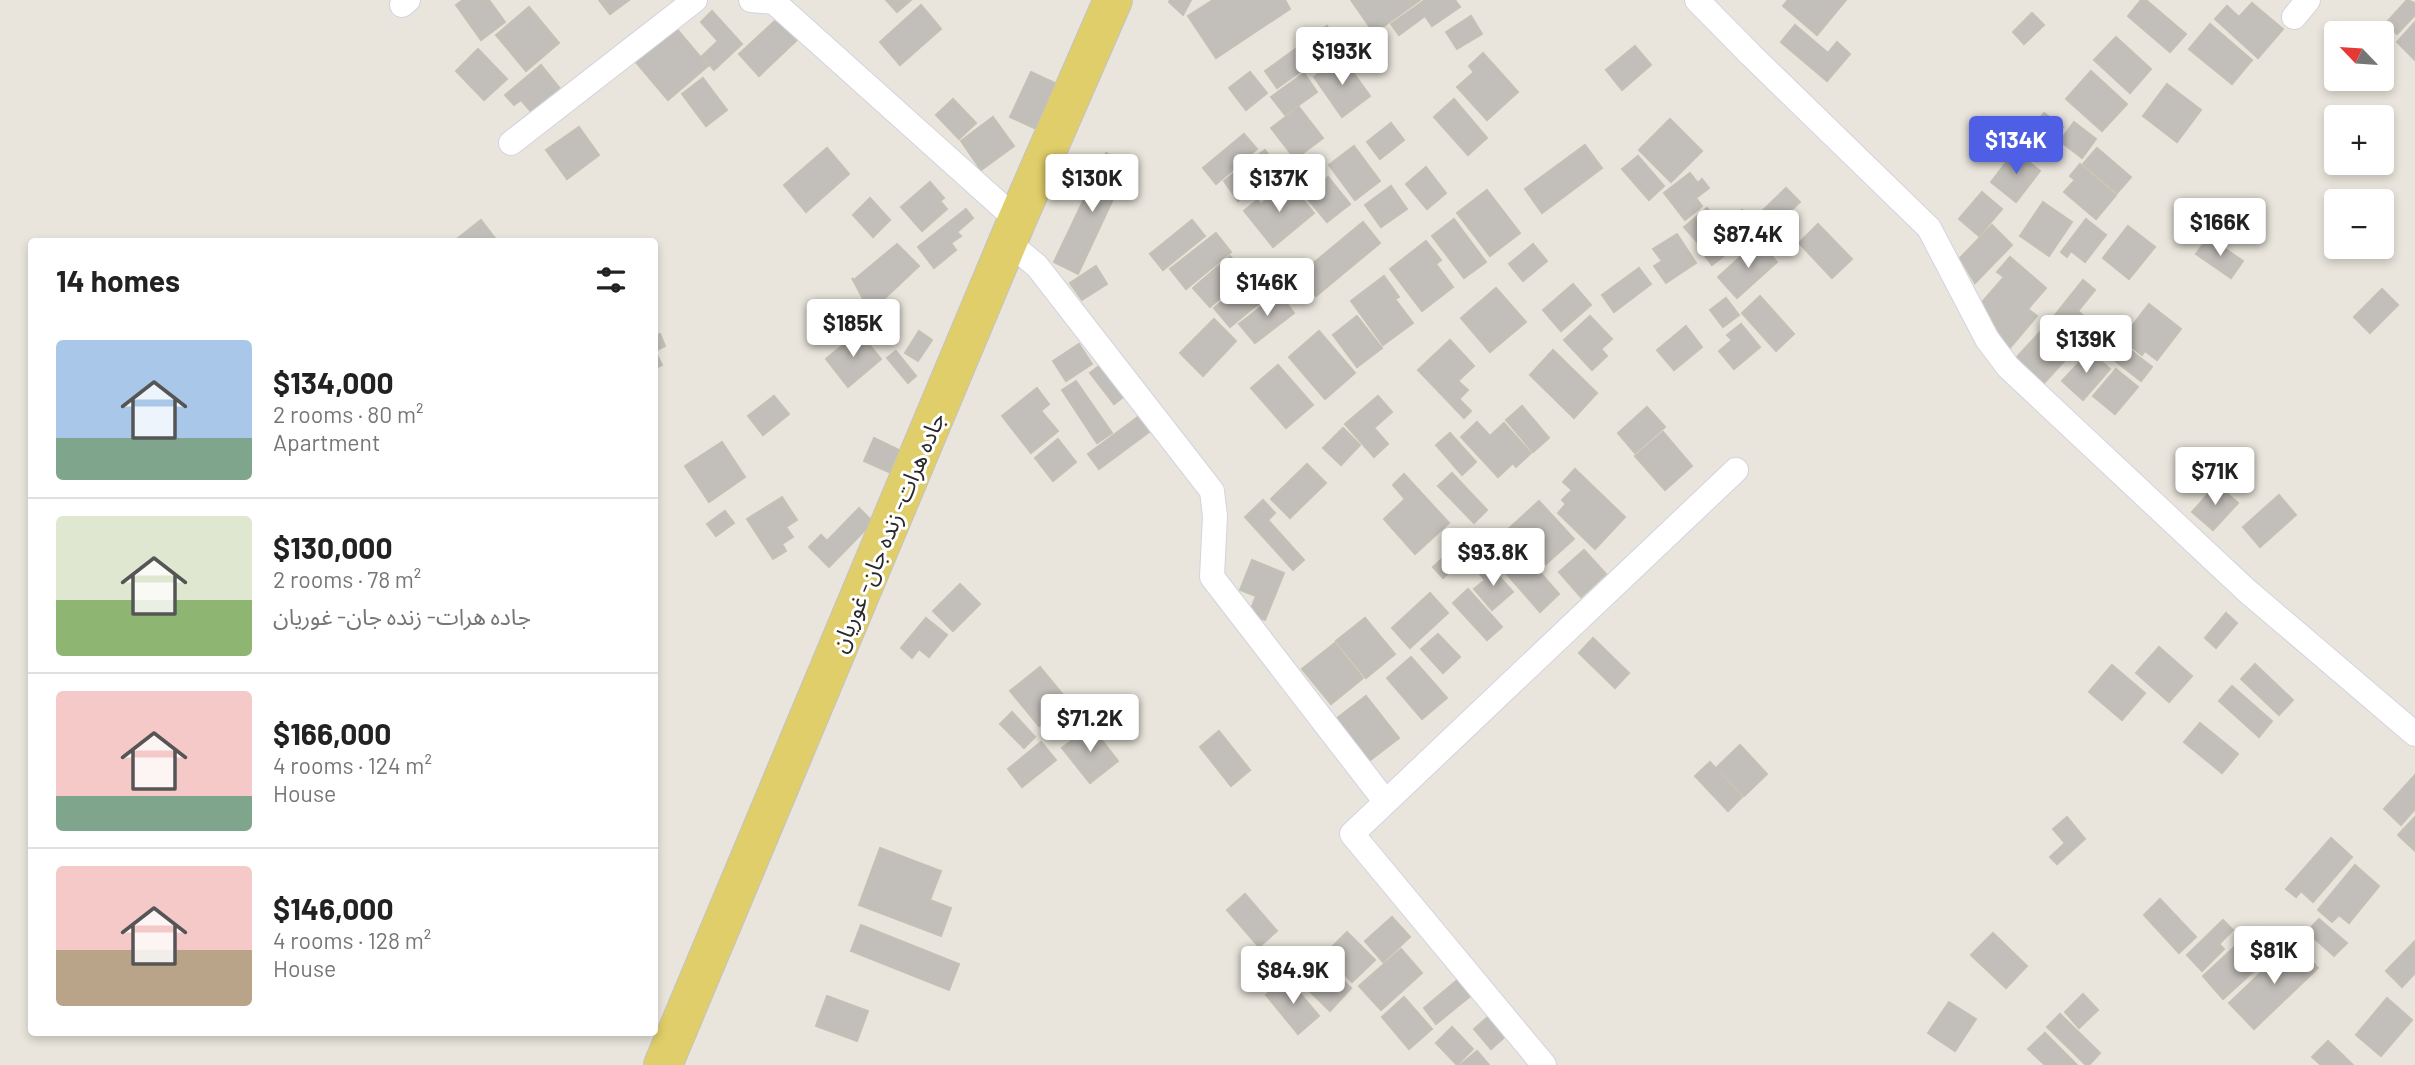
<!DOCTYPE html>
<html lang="en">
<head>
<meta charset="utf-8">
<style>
	body { margin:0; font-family:Barlow,"Noto Sans Arabic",sans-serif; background:#f6f6f6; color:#222; height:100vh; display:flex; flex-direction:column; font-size:26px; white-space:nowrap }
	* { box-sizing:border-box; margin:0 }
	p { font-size:23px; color:#767676 }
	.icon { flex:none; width:38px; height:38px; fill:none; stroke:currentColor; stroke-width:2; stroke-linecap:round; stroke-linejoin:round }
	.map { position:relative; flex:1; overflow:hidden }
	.side { position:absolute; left:28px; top:238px; width:630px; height:798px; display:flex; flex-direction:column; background:#fff; border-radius:7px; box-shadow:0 4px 10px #0003 }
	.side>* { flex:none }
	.needle { width:46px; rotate:295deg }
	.buttons { position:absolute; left:2324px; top:21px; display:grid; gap:14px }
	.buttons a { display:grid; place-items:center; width:70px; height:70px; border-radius:7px; background:#fff; box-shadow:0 4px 10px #0003; font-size:35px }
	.price { position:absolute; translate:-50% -60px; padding:0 16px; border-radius:7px; background:#fff; color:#222; font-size:23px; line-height:46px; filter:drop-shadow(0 2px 4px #0008) }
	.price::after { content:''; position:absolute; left:50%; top:42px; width:21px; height:16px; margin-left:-10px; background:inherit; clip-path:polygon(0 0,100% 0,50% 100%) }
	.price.current { background:#4e5ee5; color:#fff }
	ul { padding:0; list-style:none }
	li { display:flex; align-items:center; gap:21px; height:175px; padding:0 28px }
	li+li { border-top:2px solid #e0e0e0 }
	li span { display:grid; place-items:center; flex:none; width:196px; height:140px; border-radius:7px; color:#555 }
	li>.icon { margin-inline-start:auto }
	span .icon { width:84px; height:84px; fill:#fffc; stroke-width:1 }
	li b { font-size:30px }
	h2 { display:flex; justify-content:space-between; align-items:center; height:84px; padding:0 28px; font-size:30px }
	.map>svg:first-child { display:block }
</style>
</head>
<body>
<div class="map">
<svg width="2415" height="1065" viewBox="0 0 2415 1065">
	<rect width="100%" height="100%" fill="#e9e5dc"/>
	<g fill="#c2beb9" stroke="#c4c0b6" stroke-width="2">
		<path d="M463,0H489L505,22L481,40L456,5Z"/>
		<path d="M599,0H629L610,14Z"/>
		<path d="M886,0H911L897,12Z"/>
		<path d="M1170,0H1191L1183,15L1169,2Z"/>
		<path d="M1213,0H1285L1290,9L1216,58L1188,16Z"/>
		<path d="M1351,0H1420L1374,33Z"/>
		<path d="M1425,0H1455L1460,7L1432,26L1425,16L1399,35L1391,24Z"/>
		<path d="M1788,0H1846L1817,35L1783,6Z"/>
		<path d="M2141,0H2146L2186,34L2170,52L2128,16Z"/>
		<path d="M2407,0L2415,3V15L2397,34L2386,23Z"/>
		<path d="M2252,3L2283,29L2258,58L2215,19L2227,6L2239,17Z"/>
		<path d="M921,5L941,29L900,65L880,42Z"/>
		<path d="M529,7L559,43L526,71L496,35Z"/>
		<path d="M712,11L742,44L714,70L702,56L718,41L701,22Z"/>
		<path d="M2032,13L2044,25L2024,44L2013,32Z"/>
		<path d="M1471,16L1482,34L1457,49L1446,32Z"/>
		<path d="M778,18L798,39L759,76L739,54Z"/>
		<path d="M2415,22V60L2397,42Z"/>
		<path d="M2210,24L2252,60L2232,84L2189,49Z"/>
		<path d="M1795,25L1828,53L1837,42L1850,54L1827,81L1781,42Z"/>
		<path d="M1327,26L1339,44L1277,88L1265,71Z"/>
		<path d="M675,27L708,66L668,100L635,61Z"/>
		<path d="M2116,37L2151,69L2130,93L2094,60Z"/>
		<path d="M1635,46L1651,65L1622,90L1606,70Z"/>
		<path d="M478,49L507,79L484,100L456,71Z"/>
		<path d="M1483,53L1518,92L1487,120L1457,87L1474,72L1469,66Z"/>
		<path d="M1342,57L1370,96L1342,117L1314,77Z"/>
		<path d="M541,65L562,91L534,115L521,100L514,105L505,95Z"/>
		<path d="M2091,71L2127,104L2102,131L2066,99Z"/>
		<path d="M1031,72L1057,84L1036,129L1010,117Z"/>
		<path d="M1250,72L1267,93L1246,110L1229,88Z"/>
		<path d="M1304,73L1317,92L1285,115L1271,97Z"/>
		<path d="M703,78L727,110L706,126L682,94Z"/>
		<path d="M2167,84L2201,110L2177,142L2143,116Z"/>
		<path d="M953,99L976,123L959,139L936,115Z"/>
		<path d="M1454,99L1487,138L1468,155L1434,117Z"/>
		<path d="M1299,107L1323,138L1295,159L1271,128Z"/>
		<path d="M2044,113L2063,127L2037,161L2018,147Z"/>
		<path d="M993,117L1014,146L981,170L961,141Z"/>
		<path d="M1670,119L1702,151L1671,182L1639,150Z"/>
		<path d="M2074,122L2096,139L2082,158L2060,141Z"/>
		<path d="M1391,123L1404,140L1380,159L1367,142Z"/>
		<path d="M579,127L599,155L567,179L546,150Z"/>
		<path d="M1244,134L1257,149L1216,184L1203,168Z"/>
		<path d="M1585,145L1602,168L1542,213L1525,189Z"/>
		<path d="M1354,146L1380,181L1355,200L1329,165Z"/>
		<path d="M827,148L849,174L806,212L784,185Z"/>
		<path d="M2097,148L2131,177L2117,193L2083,164Z"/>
		<path d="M1265,150L1280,170L1238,201L1224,181Z"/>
		<path d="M2015,151L2040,171L2016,202L1991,182Z"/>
		<path d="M1106,153L1129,165L1078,274L1054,262Z"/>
		<path d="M1638,156L1664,186L1649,200L1622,169Z"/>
		<path d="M2080,164L2116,195L2096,219L2064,192L2075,180L2070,176Z"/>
		<path d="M1426,167L1446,193L1427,209L1406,184Z"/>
		<path d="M1690,173L1698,183L1702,179L1709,188L1696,198L1702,206L1685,220L1664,193Z"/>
		<path d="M1328,177L1350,204L1327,222L1305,196Z"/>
		<path d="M930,182L944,198L940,201L947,209L922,231L901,207Z"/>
		<path d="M1288,182L1314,213L1273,247L1244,211L1257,200L1261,204Z"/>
		<path d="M1391,186L1407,209L1381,227L1365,205Z"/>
		<path d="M1786,188L1800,202L1773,228L1759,214Z"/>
		<path d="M1487,190L1520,233L1490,256L1457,213Z"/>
		<path d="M1982,192L2002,209L1979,236L1959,219Z"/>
		<path d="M870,198L890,220L873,237L853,215Z"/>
		<path d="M2043,202L2072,222L2049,256L2020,236Z"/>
		<path d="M1707,208L1714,216L1704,225L1711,234L1699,244L1684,227Z"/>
		<path d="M966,209L973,218L957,232L961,236L951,243L956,250L934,268L918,247Z"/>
		<path d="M1742,210L1759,232L1740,247L1722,225Z"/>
		<path d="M1454,219L1486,262L1464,278L1432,236Z"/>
		<path d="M2086,219L2106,235L2085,262L2071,251L2067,257L2061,252Z"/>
		<path d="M481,220L498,242H453Z"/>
		<path d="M1192,220L1205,236L1163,270L1150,254Z"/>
		<path d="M1363,222L1380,243L1316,296L1299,275Z"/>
		<path d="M1818,224L1852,259L1832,278L1799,243Z"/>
		<path d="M1992,225L2012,245L1975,283L1960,258Z"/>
		<path d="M2128,226L2155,247L2129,279L2103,258Z"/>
		<path d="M1216,233L1231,252L1186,289L1170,269Z"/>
		<path d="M1716,233L1730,251L1712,265L1699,248Z"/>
		<path d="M1677,234L1696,263L1666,283L1654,266L1662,261L1653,249Z"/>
		<path d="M2208,237L2243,261L2231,278L2196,254Z"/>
		<path d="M1426,241L1441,260L1436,264L1453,287L1422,311L1390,269Z"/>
		<path d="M1758,241L1777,262L1737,298L1718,277Z"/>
		<path d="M897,244L919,266L870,312L852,278L854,280Z"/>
		<path d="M1533,244L1547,261L1523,281L1509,264Z"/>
		<path d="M1230,256L1246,275L1210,307L1193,288Z"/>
		<path d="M2010,257L2046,288L2028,309L2037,316L2009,349L1982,302L2004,277L1997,272Z"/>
		<path d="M1096,266L1107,284L1082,300L1070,283Z"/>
		<path d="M1639,268L1651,284L1614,312L1602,295Z"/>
		<path d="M1254,274L1271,293L1230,327L1214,308Z"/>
		<path d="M1384,276L1399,297L1395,299L1413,323L1383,345L1351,301Z"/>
		<path d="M2083,280L2095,290L2078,311L2103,332L2092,345L2055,315Z"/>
		<path d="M1573,284L1591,305L1561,331L1543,310Z"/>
		<path d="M1496,288L1526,322L1490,352L1461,318Z"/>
		<path d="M2382,289L2398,305L2370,333L2354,317Z"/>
		<path d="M1279,293L1294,313L1255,343L1239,324Z"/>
		<path d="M1760,296L1794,334L1776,351L1742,313Z"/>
		<path d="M1726,298L1739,315L1723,327L1710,310Z"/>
		<path d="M2149,304L2181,329L2157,360L2145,351L2142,355L2122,339Z"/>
		<path d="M1357,316L1382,348L1357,367L1333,335Z"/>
		<path d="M1590,316L1612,339L1601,349L1607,356L1592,370L1564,340Z"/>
		<path d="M1214,319L1236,341L1203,376L1180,353Z"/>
		<path d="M1741,324L1760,347L1734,369L1719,351L1732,340L1727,335Z"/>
		<path d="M1686,326L1702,347L1674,370L1657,350Z"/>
		<path d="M919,331L932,340L918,361L905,353Z"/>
		<path d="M1319,331L1355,373L1325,399L1289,357Z"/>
		<path d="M2041,331L2068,357L2044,383L2016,358Z"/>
		<path d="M859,332L881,359L848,387L826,359Z"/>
		<path d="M660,334L665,346L655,351L662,365L654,369V336Z"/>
		<path d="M2111,335L2152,367L2141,381L2100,349Z"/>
		<path d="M1450,340L1474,366L1458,381L1468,390L1459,399L1471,411L1464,418L1418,370Z"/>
		<path d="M1079,344L1092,364L1066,381L1053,361Z"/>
		<path d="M1553,350L1597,393L1574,418L1530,375Z"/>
		<path d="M896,351L916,376L908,383L887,358Z"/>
		<path d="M2090,351L2110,369L2083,400L2062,381Z"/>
		<path d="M1103,363L1127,394L1114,404L1090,373Z"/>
		<path d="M1278,365L1313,405L1286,428L1251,388Z"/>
		<path d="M2116,369L2138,387L2115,414L2093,396Z"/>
		<path d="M1076,381L1112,433L1097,443L1062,390Z"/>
		<path d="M1037,388L1049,404L1041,411L1058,431L1031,453L1002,416Z"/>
		<path d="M774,396L789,414L763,435L748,416Z"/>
		<path d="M1378,396L1392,412L1374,428L1388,444L1374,457L1345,424Z"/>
		<path d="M1522,406L1549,438L1533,452L1506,420Z"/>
		<path d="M1647,407L1665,427L1635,453L1618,433Z"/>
		<path d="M1138,417L1149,432L1099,469L1088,454Z"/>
		<path d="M1477,422L1490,436L1504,423L1531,453L1516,467L1513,463L1498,477L1461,437Z"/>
		<path d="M1343,428L1360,445L1341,465L1323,448Z"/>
		<path d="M1663,432L1692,466L1665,490L1635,456Z"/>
		<path d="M1450,433L1476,462L1462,475L1436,445Z"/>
		<path d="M874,438L903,452L893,474L864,461Z"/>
		<path d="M1058,439L1076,462L1053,481L1035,458Z"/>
		<path d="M722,442L745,477L709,502L685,466Z"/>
		<path d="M1307,464L1326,483L1290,518L1271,499Z"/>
		<path d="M1575,469L1625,517L1595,549L1558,513L1566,504L1562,500L1572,490L1563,482Z"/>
		<path d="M1452,473L1487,510L1474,523L1438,486Z"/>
		<path d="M1404,474L1449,523L1415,554L1384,519L1405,499L1393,485Z"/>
		<path d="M2217,484L2238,503L2213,530L2192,512Z"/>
		<path d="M2279,495L2296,515L2260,547L2243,527Z"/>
		<path d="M782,497L797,520L786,527L793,537L782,544L786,551L773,559L747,519Z"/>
		<path d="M1263,500L1275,513L1268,520L1304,560L1293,570L1245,517Z"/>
		<path d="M1539,501L1574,539L1546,564L1521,537L1514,543L1505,532Z"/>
		<path d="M859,508L873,522L829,567L809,547L821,535L827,541Z"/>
		<path d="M725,511L734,523L716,536L707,524Z"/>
		<path d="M1471,532L1481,543L1443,578L1433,567Z"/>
		<path d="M1516,545L1559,594L1540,612L1497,563Z"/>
		<path d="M1584,550L1606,574L1581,597L1559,572Z"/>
		<path d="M1252,560L1284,573L1265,620L1249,614L1256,596L1240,590Z"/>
		<path d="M1489,565L1513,592L1492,610L1474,589L1485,580L1479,573Z"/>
		<path d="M960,584L980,604L953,631L933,611Z"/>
		<path d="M1468,589L1502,627L1487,640L1453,603Z"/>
		<path d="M1430,593L1448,613L1410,648L1392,628Z"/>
		<path d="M2226,613L2237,623L2216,648L2205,638Z"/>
		<path d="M926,618L947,635L929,657L919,649L912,658L901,648Z"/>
		<path d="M1365,618L1395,654L1366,678L1336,641Z"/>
		<path d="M1438,634L1460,657L1443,673L1421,649Z"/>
		<path d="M1593,638L1629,673L1615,688L1579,653Z"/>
		<path d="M1335,643L1363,678L1331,704L1302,669Z"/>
		<path d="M2159,647L2192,676L2169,702L2136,673Z"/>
		<path d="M1411,657L1447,698L1422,719L1387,678Z"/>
		<path d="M2255,664L2293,700L2279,715L2241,679Z"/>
		<path d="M2112,665L2145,693L2122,720L2089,692Z"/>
		<path d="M1040,667L1069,702L1039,726L1010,691Z"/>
		<path d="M2232,686L2272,721L2259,737L2219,701Z"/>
		<path d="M1366,696L1399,738L1369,761L1336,719Z"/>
		<path d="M1012,712L1035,737L1024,748L1000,724Z"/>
		<path d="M2200,723L2238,754L2222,773L2184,742Z"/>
		<path d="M1091,726L1118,761L1090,783L1062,748Z"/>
		<path d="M1219,731L1250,770L1231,786L1200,747Z"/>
		<path d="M1041,742L1056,760L1022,787L1008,769Z"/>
		<path d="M1740,745L1767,774L1744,796L1717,767Z"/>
		<path d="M1710,762L1742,797L1728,811L1695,776Z"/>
		<path d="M2415,775V809L2401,825L2384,809Z"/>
		<path d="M2067,817L2085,839L2057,864L2050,857L2065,843L2053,829Z"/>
		<path d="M2415,817V851L2398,835Z"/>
		<path d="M2331,838L2352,857L2313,902L2301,891L2296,897L2286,889Z"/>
		<path d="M880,848L941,871L930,900L951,908L941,936L859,905Z"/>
		<path d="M2355,865L2379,886L2349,923L2339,915L2332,922L2318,910Z"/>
		<path d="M1245,894L1277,931L1259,947L1227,910Z"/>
		<path d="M2160,899L2196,937L2179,953L2144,915Z"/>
		<path d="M1392,917L1410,937L1383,962L1365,941Z"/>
		<path d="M2319,919L2347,943L2334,956L2307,932Z"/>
		<path d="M2223,920L2233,930L2219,944L2224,949L2202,971L2187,955Z"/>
		<path d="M861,925L959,964L949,990L851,951Z"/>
		<path d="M2256,927L2277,950L2223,999L2203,976Z"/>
		<path d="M1347,932L1375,960L1352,982L1325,954Z"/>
		<path d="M1993,933L2027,966L2006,988L1971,955Z"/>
		<path d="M2415,941V973L2402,987L2386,971Z"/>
		<path d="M2293,942L2318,968L2254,1029L2229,1003Z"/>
		<path d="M1401,949L1422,973L1381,1010L1359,986Z"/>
		<path d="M1319,958L1351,988L1330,1011L1298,980Z"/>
		<path d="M1461,977L1474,993L1436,1024L1424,1008Z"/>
		<path d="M1287,978L1319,1016L1298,1034L1266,995Z"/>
		<path d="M2083,994L2098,1010L2079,1028L2065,1012Z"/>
		<path d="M827,996L868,1011L857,1041L816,1026Z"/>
		<path d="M1404,997L1432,1029L1409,1049L1382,1017Z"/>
		<path d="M2387,998L2412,1020L2381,1056L2356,1035Z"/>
		<path d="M1949,1002L1976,1019L1955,1051L1928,1033Z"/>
		<path d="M2060,1014L2100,1053L2089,1065H2086L2047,1027Z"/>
		<path d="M1490,1015L1507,1035L1491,1049L1474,1029Z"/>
		<path d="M1452,1027L1473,1049L1457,1065L1436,1043Z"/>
		<path d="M2045,1033L2077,1065H2045L2028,1049Z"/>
		<path d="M2328,1041L2353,1065H2321L2312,1057Z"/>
		<path d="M1477,1051L1489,1065H1460Z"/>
	</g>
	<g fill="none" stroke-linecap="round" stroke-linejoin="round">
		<g stroke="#d2d3e0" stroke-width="26">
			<g id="street">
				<path d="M751,0L774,2L1017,220"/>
				<path d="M1697,0L1751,55L1929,228L1987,339L2008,367L2246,590L2415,734"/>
				<path d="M402,5L408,0"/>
				<path d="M2294,17L2308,0"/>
				<path d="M511,143L695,0"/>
				<path d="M1008,242L1037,266L1212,491L1215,516L1212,577L1385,801"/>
				<path d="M1544,1065L1352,834L1736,470"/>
			</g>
		</g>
		<g stroke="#c3c3c3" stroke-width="40">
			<path id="primary" d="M663,1065L1017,220L1113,0"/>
		</g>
		<use href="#street" stroke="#fff" stroke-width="24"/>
		<use href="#primary" stroke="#e0ce6a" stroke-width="38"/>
	</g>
	<g text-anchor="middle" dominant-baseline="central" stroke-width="6" stroke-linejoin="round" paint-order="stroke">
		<g font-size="23" fill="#292929" stroke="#fff">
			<text transform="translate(887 532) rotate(-67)">جاده هرات- زنده جان- غوریان</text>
		</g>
	</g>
</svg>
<div class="buttons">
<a><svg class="needle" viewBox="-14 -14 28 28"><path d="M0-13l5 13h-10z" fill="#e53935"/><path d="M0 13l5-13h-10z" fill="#767676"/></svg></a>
<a>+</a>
<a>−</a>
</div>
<b class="price" style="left:1342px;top:87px">$193K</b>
<b class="price current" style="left:2016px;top:176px">$134K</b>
<b class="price" style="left:1092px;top:214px">$130K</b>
<b class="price" style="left:1279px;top:214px">$137K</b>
<b class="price" style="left:2220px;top:258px">$166K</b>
<b class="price" style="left:1748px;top:270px">$87.4K</b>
<b class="price" style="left:1267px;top:318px">$146K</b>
<b class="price" style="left:853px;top:359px">$185K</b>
<b class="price" style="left:2086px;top:375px">$139K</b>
<b class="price" style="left:2215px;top:507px">$71K</b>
<b class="price" style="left:1493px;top:588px">$93.8K</b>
<b class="price" style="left:1090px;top:754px">$71.2K</b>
<b class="price" style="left:2274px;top:986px">$81K</b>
<b class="price" style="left:1293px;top:1006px">$84.9K</b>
<section class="side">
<h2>14 homes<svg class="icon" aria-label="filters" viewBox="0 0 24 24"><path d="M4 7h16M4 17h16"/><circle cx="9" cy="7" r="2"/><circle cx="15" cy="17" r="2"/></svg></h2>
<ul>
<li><span style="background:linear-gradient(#a9c7e8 70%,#7fa58c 0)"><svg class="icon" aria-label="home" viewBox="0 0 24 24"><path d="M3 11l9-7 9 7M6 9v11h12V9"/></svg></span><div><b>$134,000</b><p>2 rooms · 80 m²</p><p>Apartment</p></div></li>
<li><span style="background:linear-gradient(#dfe7d0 60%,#8fb573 0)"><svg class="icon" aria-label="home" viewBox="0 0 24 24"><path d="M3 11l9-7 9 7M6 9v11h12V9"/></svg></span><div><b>$130,000</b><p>2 rooms · 78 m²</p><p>جاده هرات- زنده جان- غوریان</p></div></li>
<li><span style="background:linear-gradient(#f6c9c9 75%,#7fa58c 0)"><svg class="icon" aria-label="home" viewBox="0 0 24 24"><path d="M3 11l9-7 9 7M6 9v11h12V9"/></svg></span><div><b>$166,000</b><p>4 rooms · 124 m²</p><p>House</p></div></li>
<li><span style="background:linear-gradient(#f6c9c9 60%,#b9a48a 0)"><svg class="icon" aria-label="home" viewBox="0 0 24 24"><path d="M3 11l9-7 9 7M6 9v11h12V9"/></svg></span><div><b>$146,000</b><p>4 rooms · 128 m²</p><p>House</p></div></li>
</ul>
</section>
</div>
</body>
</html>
